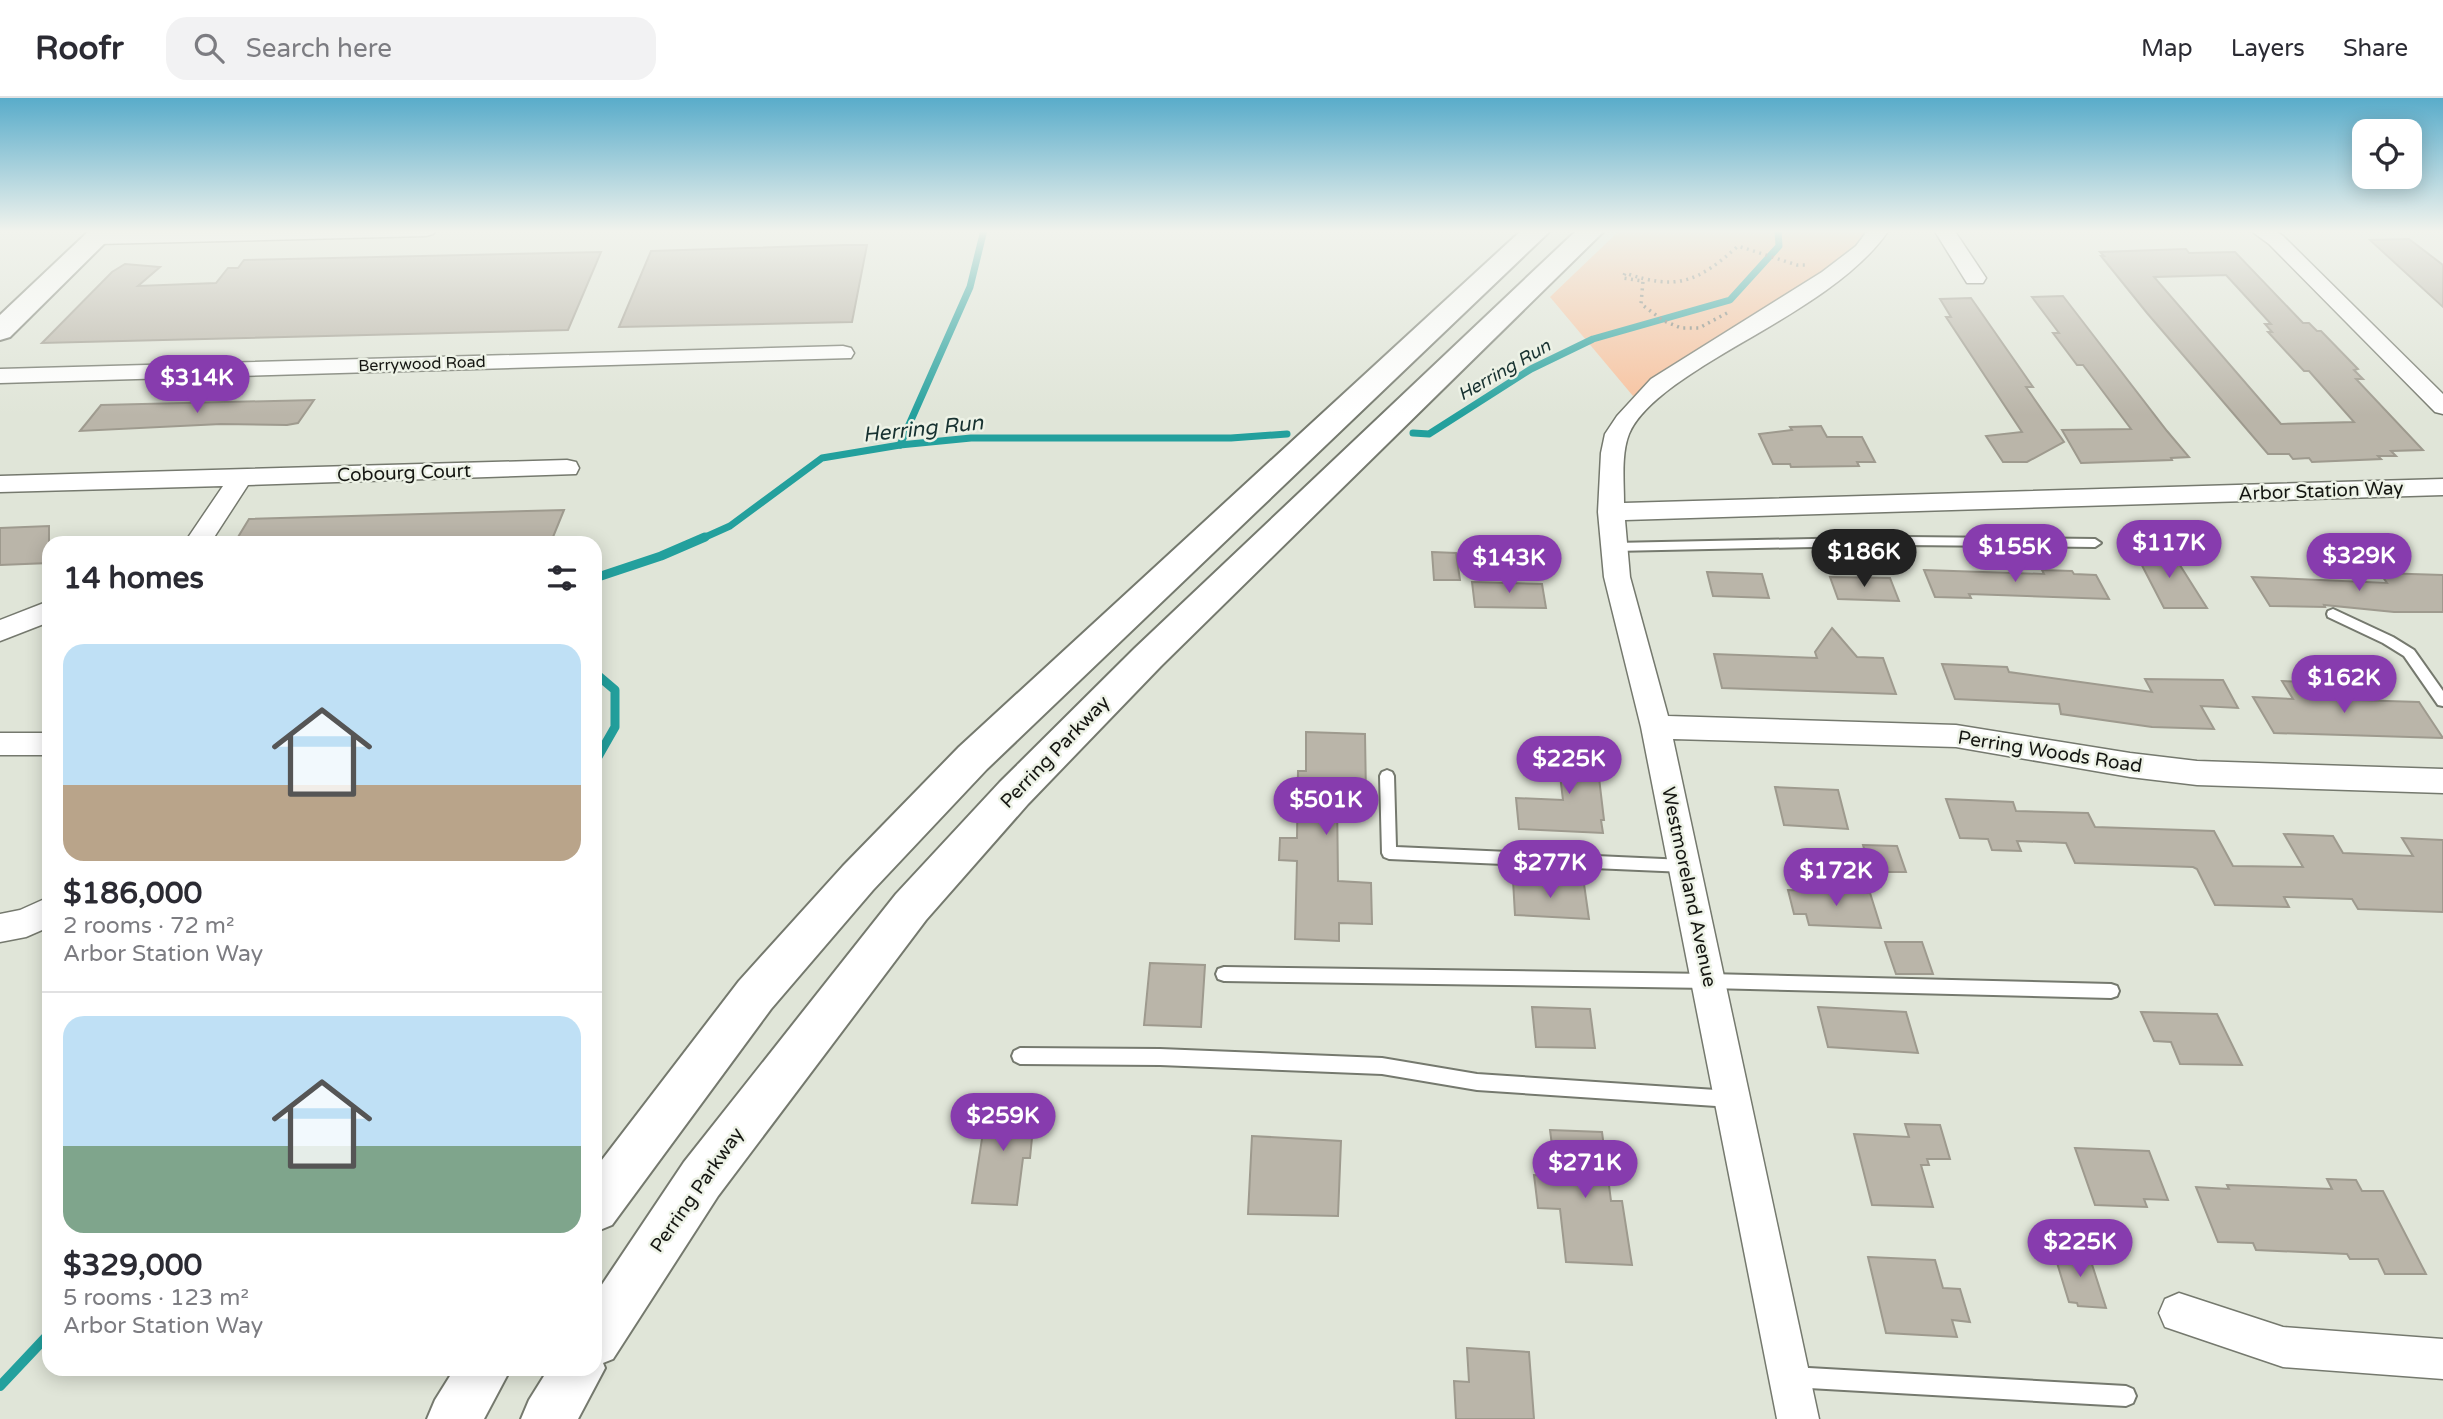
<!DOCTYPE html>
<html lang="en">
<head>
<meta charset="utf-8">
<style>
	body { margin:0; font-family:"Varela Round",sans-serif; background:#f2f2f3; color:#2b2b33; height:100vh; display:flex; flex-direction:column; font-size:26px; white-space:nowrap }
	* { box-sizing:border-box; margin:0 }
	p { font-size:23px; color:#7c7c81 }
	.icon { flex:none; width:38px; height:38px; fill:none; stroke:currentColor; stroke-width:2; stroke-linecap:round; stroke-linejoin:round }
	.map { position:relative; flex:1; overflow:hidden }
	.side { position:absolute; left:42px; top:438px; width:560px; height:840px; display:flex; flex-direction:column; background:#fff; border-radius:21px; box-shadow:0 4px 18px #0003 }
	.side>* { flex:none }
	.fabs { position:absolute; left:2352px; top:21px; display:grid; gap:14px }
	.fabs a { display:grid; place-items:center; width:70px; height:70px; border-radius:14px; background:#fff; box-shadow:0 4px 18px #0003; font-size:35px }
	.price { position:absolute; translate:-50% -60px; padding:0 16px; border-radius:24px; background:#873cae; color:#fff; font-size:23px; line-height:46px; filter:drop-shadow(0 2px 4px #0008) }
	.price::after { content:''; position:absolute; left:50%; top:42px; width:21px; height:16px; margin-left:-10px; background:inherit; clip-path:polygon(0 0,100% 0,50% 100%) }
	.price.current { background:#222; color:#fff }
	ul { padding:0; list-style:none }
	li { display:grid; align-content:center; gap:14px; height:371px; padding:0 21px }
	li+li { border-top:2px solid #e1e1e2 }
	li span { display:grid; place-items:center; height:217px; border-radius:21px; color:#555 }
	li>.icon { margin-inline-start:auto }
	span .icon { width:126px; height:126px; fill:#fffc; stroke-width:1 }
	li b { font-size:30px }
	h2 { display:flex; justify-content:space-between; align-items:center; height:84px; padding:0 21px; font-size:30px }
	header { display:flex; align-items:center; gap:42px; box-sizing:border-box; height:98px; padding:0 35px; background:#fff; border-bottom:2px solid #e1e1e2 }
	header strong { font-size:33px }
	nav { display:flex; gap:38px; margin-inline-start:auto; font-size:24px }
	.search { width:490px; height:63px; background:#f2f2f3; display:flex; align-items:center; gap:18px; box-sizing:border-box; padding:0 24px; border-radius:21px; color:#7c7c81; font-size:26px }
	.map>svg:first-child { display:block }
</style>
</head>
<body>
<header>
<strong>Roofr</strong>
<div class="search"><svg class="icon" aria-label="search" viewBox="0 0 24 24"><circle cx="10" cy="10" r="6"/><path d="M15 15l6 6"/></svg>Search here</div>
<nav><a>Map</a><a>Layers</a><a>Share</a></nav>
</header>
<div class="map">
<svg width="2443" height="1321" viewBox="0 0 2443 1321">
	<rect width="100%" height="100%" fill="#e0e5d8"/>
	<path fill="#f8c19d" d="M1620,132H1871L1852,162L1755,226L1633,298L1550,199Z"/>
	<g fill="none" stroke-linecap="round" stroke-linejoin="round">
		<g stroke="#23a09d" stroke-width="7">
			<path d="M1413,335L1429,336L1531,271L1593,241L1730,202L1779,148L1778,132"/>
			<path d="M900,347L970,189L984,132"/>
			<path d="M701,441L730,428L822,360L900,347L971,340H1231L1287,336"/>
		</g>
		<g stroke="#23a09d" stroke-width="9">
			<path d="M595,480L661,458L705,439"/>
			<path d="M595,575L615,592V629L595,664"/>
		</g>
		<path stroke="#23a09d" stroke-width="10" d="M0,1288L49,1236"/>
	</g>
	<g fill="#bab5a9" stroke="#9e9a8e" stroke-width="2" fill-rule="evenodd">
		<path d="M2409,141L2443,167V209L2370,142Z"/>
		<path d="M845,147H867L852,224L619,229L651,153Z"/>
		<path d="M2186,151L2189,155L2235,154L2303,225H2309L2317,233H2321L2358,271L2354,272L2363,281H2356L2423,352L2391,353L2396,358H2378L2381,361L2312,364L2309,360L2293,361L2289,356H2268L2147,215L2101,158H2104L2100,154ZM2226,177L2271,226H2265L2272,234H2268L2304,273H2309L2354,324L2281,326L2154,179Z"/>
		<path d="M601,154L568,232L42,245L112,174L125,166L160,169L138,188L216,185L228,170H238L244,162Z"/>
		<path d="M2063,198L2167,333L2189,359L2171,360L2172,362L2081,365L2062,332L2131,331L2083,267H2077L2053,235H2059L2032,199Z"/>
		<path d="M1971,200L2033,289H2026L2064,344L2027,364H2003L1986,338L2022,334L1946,219H1951L1940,201Z"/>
		<path d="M314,302L298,325L287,327L221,326L80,333L101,307Z"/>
		<path d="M1821,328L1827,339H1862L1875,364H1857L1859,368L1791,369L1790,366H1773L1759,336L1792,332L1790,329Z"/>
		<path d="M564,412L551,444H235L249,421Z"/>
		<path d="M49,428V465L0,467V430Z"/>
		<path d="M2134,452L2171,453L2207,510H2164Z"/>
		<path d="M1432,454L1456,455L1460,482H1434Z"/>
		<path d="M1924,472L2044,476L2042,472L2072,473L2074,476L2096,477L2109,501L1969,496L1971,500L1935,499Z"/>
		<path d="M1707,474L1762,476L1769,500L1713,498Z"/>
		<path d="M2380,475L2443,477V514H2394L2324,507L2325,509L2270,508L2252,479L2387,485Z"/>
		<path d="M1830,479L1890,480L1899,503L1838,501Z"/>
		<path d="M1472,484L1542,486L1546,510L1475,509Z"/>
		<path d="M1832,530L1857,559L1883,560L1896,596L1722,590L1714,556L1817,560L1815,554Z"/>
		<path d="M1942,566L2007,569L2009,574L2152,594L2145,581L2223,582L2238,610L2201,608L2214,631L2152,629L2061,616L2059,606L1955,601Z"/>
		<path d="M2282,583L2312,584L2322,601L2419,604L2443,640L2274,635L2253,599L2293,601Z"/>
		<path d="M1306,634L1365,636L1366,699L1337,698L1338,783L1371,785L1372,826L1339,825V843L1295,841L1297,763L1279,762L1280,740H1297L1298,673H1306Z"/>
		<path d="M1556,645L1595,646L1604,722H1601L1603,735L1519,731L1516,700L1563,702Z"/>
		<path d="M1775,689L1838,692L1848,731L1784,727Z"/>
		<path d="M1946,701L2013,704L2016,713L2088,715L2095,729L2214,733L2233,768L2303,769L2284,736L2333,738L2343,755L2413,758L2402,740L2443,742V814L2358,811L2352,801L2284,799L2289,809L2215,807L2197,771L2193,769L2075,765L2066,745L2017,743L2021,753L1992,752L1988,741L1960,740Z"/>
		<path d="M1863,747L1897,748L1906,774H1871Z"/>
		<path d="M1513,782L1584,786L1589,821L1515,817Z"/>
		<path d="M1788,792L1870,795L1881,830L1809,827L1806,816H1794Z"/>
		<path d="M1885,844H1922L1933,876H1896Z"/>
		<path d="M1150,865L1205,867L1201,929L1144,927Z"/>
		<path d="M1532,909L1590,911L1595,950L1536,949Z"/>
		<path d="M1818,909L1906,914L1918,955L1828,949Z"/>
		<path d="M2141,914L2217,916L2242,967L2180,966L2171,944L2154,943Z"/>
		<path d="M988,1002L1031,1004L1027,1030H1033L1030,1060H1023L1017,1107L972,1105Z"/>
		<path d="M1905,1026L1940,1027L1950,1061H1927L1929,1067H1921L1933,1109L1872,1107L1854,1036L1909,1039Z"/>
		<path d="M1550,1032L1602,1034L1611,1103H1622L1632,1167L1566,1164L1560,1111L1538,1110L1534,1077L1556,1078Z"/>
		<path d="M1252,1038L1341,1043L1338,1118L1248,1116Z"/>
		<path d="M2075,1050L2149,1053L2168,1102L2144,1101L2147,1109L2095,1107Z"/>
		<path d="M2327,1081L2356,1082L2362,1093H2383L2426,1176H2385L2378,1161H2350L2347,1156L2256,1152L2253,1145L2218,1144L2196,1089L2229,1091L2227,1087L2332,1091Z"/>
		<path d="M2060,1152L2088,1154L2106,1210L2078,1208L2077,1205L2069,1204L2054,1155H2061Z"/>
		<path d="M1868,1159L1935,1162L1943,1190L1960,1191L1970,1224L1952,1222L1957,1239L1886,1235Z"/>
		<path d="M1467,1250L1529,1254L1534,1321H1456L1454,1283L1469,1284Z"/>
	</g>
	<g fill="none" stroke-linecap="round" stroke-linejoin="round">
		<g stroke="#75796e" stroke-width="4">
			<g id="lane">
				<path d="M1906,439L2095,441L2101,445L2095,449L1906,447L1614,453L1608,449L1614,445Z"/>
				<path d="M2333,511L2393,539L2414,552L2443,593V608L2438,607L2404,558L2383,545L2328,519L2327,516L2328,513Z"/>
				<path d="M1387,672L1392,674L1394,678L1396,749L1685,762L1690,764L1692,768L1690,772L1685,774L1389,761L1384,759L1382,755L1380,678L1382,674Z"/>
				<path d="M1224,869L1709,876L2111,886L2117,888L2119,893L2117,898L2111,900L1709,890L1224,883L1218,881L1216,876L1218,871Z"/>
				<path d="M1020,950L1160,951L1382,960L1477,976L1731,993L1737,995L1739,1001L1737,1007L1731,1009L1477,992L1382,976L1160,967L1020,966L1014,963L1012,958L1014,953Z"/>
				<path d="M1791,1269L2126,1288L2133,1291L2136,1298L2133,1305L2126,1308L1791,1289L1784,1286L1781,1279L1784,1272Z"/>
			</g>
		</g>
		<g stroke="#75796e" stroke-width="3">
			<g id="street">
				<path d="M168,132H436L433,136L426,138L97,146L90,144L87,140L90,136L97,134Z"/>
				<path d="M1868,132H1889C1851,188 1766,229 1708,265C1683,281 1641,307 1629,336C1621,356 1624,384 1624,405L2443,381V397L1625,422L1630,479L1668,618L1956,627L2130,655L2197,663L2443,671V695L2197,687L2130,679L1956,649L1673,641L1819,1321H1777L1641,629L1604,479L1598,414L1601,355L1605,336L1617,318L1651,281L1822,174L1856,148Z"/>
				<path d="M1934,132H1954L1986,180L1983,185H1967Z"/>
				<path d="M2250,132H2274L2283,138L2443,296V316L2435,314L2269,146Z"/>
				<path d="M843,248L851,250L854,255L851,260L0,285V271Z"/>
				<path d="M567,362L576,364L579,370L576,376L248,387L211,444H185L223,388L0,394V378Z"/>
				<path d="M49,503V524L0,543V522Z"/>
				<rect x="0" y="635" width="49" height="22"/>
				<path d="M49,799V829L26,839L0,844V816L20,812Z"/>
				<path d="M2179,1195L2283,1229L2443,1241V1281L2283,1269L2165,1229L2159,1215L2165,1201Z"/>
			</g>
		</g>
		<g stroke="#75796e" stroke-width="4">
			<path id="secondary" d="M90,132H118L10,239L0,242V217Z"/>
		</g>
		<g stroke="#75796e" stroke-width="4">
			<g id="primary">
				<path d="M1522,132H1551L987,671L873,792L771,911L612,1127L595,1134V1071L739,883L843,768L959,649Z"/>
				<path d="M1577,132H1605L1161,568L1028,706L926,822L718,1098L613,1261L603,1265L605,1270L578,1321H521L529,1302L549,1270H595V1197L684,1064L896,796L1000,684L1135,550Z"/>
				<path d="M455,1270H511L484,1321H427L435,1302Z"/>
			</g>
		</g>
		<path stroke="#797c74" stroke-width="3.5" stroke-dasharray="2 4.5" stroke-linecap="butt" d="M1727,215L1699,230H1681L1664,223L1641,206L1643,183L1623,180L1625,175C1677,193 1698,184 1738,148L1797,167H1805"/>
		<use href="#lane" fill="#fff" fill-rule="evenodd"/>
		<use href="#street" fill="#fff" fill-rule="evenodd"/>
		<use href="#secondary" fill="#fff" fill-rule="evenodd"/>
		<use href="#primary" fill="#fff" fill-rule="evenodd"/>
	</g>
	<linearGradient id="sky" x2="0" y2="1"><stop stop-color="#59acca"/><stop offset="0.42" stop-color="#f1f3ed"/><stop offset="1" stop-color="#f1f3ed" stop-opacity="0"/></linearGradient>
	<rect width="2443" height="317" fill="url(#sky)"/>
	<g text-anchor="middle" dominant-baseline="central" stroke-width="5" stroke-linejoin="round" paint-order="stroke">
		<g font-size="16" fill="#151612" stroke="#edf2e6">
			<text transform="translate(422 266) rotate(-2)">Berrywood Road</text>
		</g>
		<g font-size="18" font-style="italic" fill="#173130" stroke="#edf2e6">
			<text transform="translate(1504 272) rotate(-30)">Herring Run</text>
		</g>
		<g font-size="19" fill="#151612" stroke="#edf2e6">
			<text transform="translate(404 375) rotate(-2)">Cobourg Court</text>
			<text transform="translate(2321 393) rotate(-2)">Arbor Station Way</text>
			<text transform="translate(1055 654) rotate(-46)">Perring Parkway</text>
			<text transform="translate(2050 654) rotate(9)">Perring Woods Road</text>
			<text transform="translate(1689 789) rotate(78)">Westmoreland Avenue</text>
			<text transform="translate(697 1092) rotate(-55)">Perring Parkway</text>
		</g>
		<g font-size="21" font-style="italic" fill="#173130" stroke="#edf2e6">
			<text transform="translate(923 331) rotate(-6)">Herring Run</text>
		</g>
	</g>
</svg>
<div class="fabs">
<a><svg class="icon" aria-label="locate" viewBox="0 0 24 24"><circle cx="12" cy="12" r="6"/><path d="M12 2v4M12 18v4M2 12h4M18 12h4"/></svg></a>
</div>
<b class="price" style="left:197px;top:317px">$314K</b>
<b class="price" style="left:2169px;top:482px">$117K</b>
<b class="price" style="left:2015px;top:486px">$155K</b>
<b class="price current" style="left:1864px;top:491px">$186K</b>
<b class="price" style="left:2359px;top:495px">$329K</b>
<b class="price" style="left:1509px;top:497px">$143K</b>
<b class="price" style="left:2344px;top:617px">$162K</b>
<b class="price" style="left:1569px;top:698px">$225K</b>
<b class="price" style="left:1326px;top:739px">$501K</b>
<b class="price" style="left:1550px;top:802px">$277K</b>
<b class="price" style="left:1836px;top:810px">$172K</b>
<b class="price" style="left:1003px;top:1055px">$259K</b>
<b class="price" style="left:1585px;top:1102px">$271K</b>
<b class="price" style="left:2080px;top:1181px">$225K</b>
<section class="side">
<h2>14 homes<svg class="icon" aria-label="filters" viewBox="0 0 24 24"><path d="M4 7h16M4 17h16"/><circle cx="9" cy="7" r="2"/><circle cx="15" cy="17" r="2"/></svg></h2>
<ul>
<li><span style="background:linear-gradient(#bfe0f5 65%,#b9a48a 0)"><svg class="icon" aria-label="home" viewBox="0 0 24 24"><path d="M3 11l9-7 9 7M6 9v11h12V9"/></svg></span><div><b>$186,000</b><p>2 rooms · 72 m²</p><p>Arbor Station Way</p></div></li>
<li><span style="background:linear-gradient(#bfe0f5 60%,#7fa58c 0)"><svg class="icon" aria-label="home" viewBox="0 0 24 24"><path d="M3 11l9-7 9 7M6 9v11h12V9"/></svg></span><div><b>$329,000</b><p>5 rooms · 123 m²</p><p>Arbor Station Way</p></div></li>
</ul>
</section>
</div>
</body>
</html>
